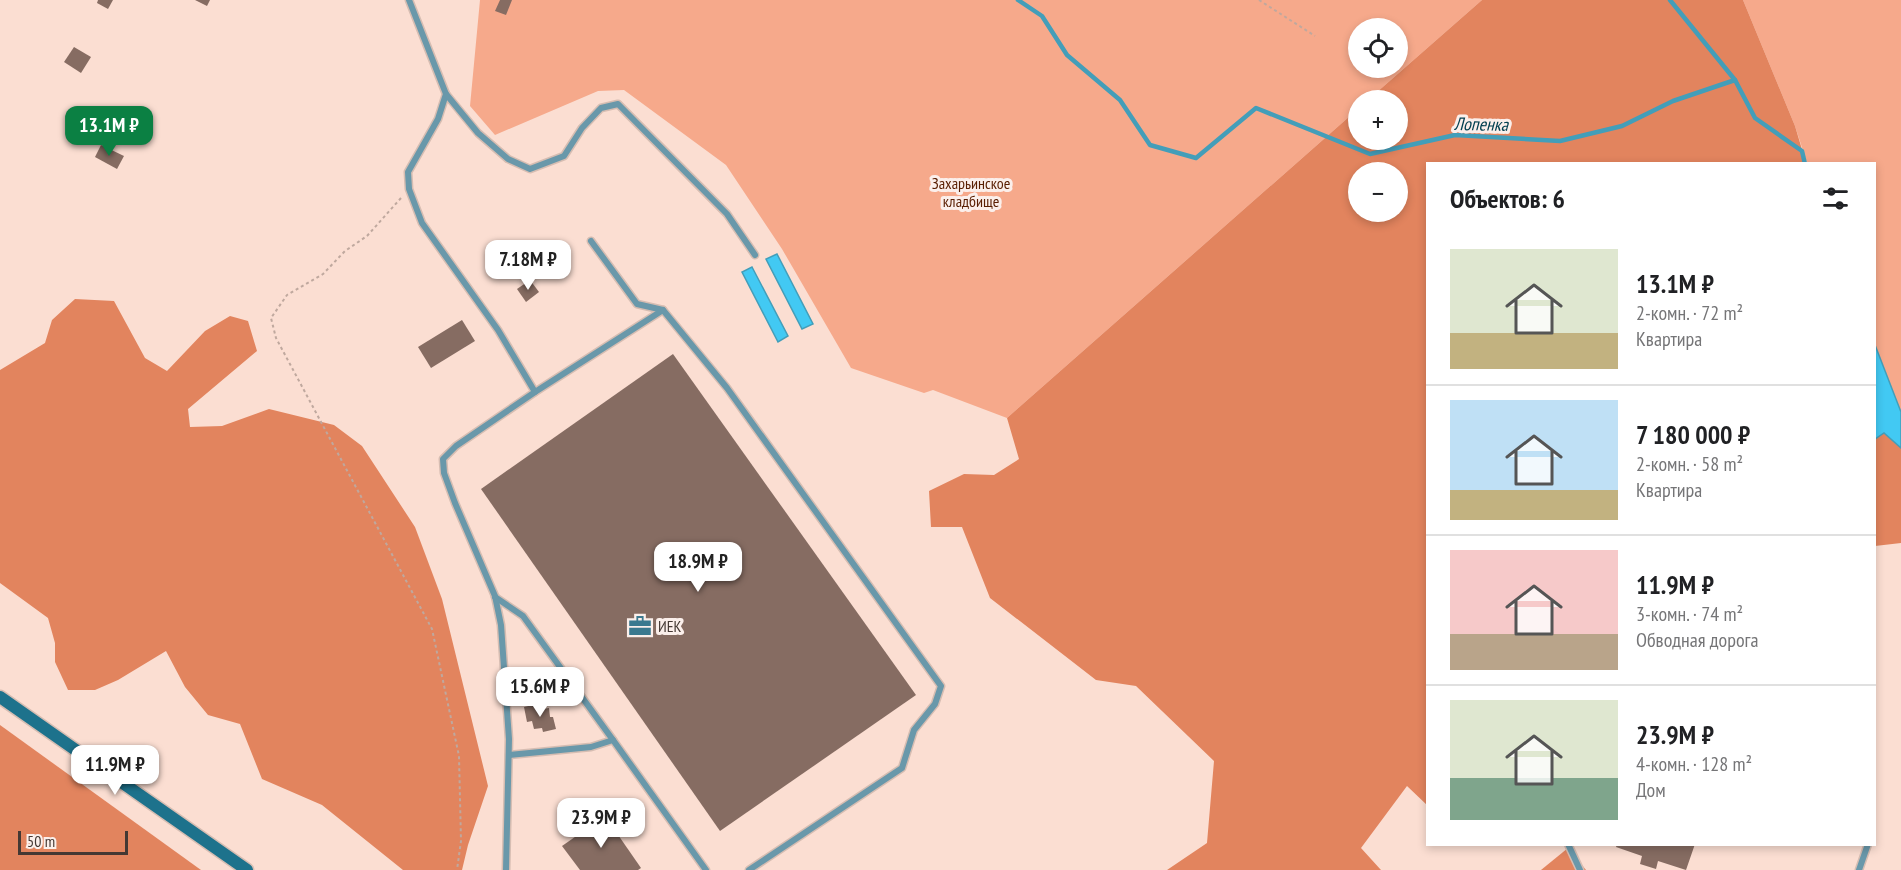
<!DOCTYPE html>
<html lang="ru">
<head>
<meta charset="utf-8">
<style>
	body { margin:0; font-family:"PT Sans Narrow",sans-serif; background:#f6f6f6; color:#202124; height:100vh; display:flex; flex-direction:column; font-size:22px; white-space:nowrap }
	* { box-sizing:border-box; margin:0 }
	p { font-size:20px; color:#757577 }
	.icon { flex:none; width:33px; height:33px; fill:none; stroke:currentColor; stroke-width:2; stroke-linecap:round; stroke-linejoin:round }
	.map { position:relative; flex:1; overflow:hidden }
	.panel { position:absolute; left:1426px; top:162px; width:450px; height:684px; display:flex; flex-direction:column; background:#fff; border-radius:0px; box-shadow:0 3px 9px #0003 }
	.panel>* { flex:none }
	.tools { position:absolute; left:1348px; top:18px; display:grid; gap:12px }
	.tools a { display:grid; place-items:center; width:60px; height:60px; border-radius:50%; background:#fff; box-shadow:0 3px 9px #0003; font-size:30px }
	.scale { position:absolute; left:18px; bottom:15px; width:110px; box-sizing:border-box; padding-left:6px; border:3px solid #443833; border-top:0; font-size:16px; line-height:21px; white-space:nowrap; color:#443833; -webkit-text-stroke:4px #fbefeb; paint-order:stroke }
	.price { position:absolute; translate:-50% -51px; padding:0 14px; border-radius:12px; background:#fff; color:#222; font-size:20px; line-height:39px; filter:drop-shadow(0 2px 3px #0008) }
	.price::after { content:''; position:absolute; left:50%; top:36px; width:18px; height:14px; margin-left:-9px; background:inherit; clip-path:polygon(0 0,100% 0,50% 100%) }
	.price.on { background:#0b8043; color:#fff }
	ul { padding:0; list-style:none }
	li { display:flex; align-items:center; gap:18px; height:150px; padding:0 24px }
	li+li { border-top:2px solid #e0e0e0 }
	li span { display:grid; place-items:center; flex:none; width:168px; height:120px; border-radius:0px; color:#555 }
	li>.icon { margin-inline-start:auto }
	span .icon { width:72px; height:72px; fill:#fffc; stroke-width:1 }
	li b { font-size:26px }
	h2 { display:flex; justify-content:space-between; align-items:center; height:72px; padding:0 24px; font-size:26px }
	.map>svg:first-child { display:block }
</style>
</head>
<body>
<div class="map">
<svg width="1901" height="870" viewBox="0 0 1901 870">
	<rect width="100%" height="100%" fill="#fbded2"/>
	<g fill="#f6a98b" fill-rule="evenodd">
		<path d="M480,0H1482L1368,100H1359V108L1007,418L933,390L924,393L851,368L782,249L726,165L624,90L598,91L495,135L470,106ZM1359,28H1398V68H1359Z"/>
		<path d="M1743,0H1901V412L1875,345V164L1807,163L1795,126Z"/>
	</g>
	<g fill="#e2845e" fill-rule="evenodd">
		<path d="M1482,0H1743L1795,126L1806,163L1428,164V806L1407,786L1361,848L1381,870H1167L1207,843L1214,761L1136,686L1096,680L990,598L962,527H931L929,491L964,474L994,475L1019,459L1007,418L1359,108V140H1398V100H1368ZM1359,172H1398V212H1359Z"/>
		<path d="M75,299L114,301L145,358L167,371L205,331L230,316L248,321L257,351L188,409L190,427L222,426L269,409L334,425L362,446L415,527L442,599L488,786L468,845L462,870H403L322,805L262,779L240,724L208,715L185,687L166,651L118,680L95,690H68L55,662V643L48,618L0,583V370L45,343L52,320Z"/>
		<path d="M1884,432L1901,448V543L1875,546V439Z"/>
		<path d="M0,725L201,870H0Z"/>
		<path d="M1568,848L1586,870H1541Z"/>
	</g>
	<g fill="#42c9f3" stroke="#439eb9" stroke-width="1.5">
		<path d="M777,254L813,324L802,329L766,259Z"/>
		<path d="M752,267L788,336L778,342L742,272Z"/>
		<path d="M1875,345L1901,412V448L1884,433L1875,439Z"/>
	</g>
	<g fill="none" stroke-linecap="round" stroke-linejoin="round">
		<g stroke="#439eb9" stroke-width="4.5">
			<path d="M1018,0L1042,16L1067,55L1120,100L1150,145L1196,158L1256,108L1370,154L1455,135L1560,141L1622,126L1673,101L1735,80"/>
			<path d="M1670,0L1735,80L1755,118L1802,151L1805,164"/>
		</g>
	</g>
	<g fill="#866c62">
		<path d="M98,0H113L108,9L97,3Z"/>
		<path d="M195,0H210L207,6Z"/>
		<path d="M500,0H512L506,15L495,11Z"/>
		<path d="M74,47L91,57L81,73L64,62Z"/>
		<path d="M101,145L124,156L117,169L95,157Z"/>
		<path d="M530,280L539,292L526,302L517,289Z"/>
		<path d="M462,320L475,341L431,368L418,347Z"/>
		<path d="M673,354L916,695L720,831L481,489Z"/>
		<path d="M541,703L542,709L549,708L550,717H553L556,729L543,732L542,728L534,729L532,721L527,722L524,707Z"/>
		<path d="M605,816L641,868L638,870H580L562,846Z"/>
		<path d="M1617,844H1695L1686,870L1658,861L1656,869L1640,864L1642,856L1616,847Z"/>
	</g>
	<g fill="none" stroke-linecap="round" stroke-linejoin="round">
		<g stroke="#d6bdb2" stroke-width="9">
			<g id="service">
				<path d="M409,0L446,94L438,119L408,172L409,189L422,223L498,330L535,392"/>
				<path d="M446,94L478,133L508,159L530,169L564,156L582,128L601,108L618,104L727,214L755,255"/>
				<path d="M591,241L637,304L663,310L727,388L941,686L935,704L914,730L902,768L749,870"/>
				<path d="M495,597L523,616L613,740"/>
				<path d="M509,755L591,747L613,740L706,870"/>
				<path d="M1568,844L1580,870"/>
				<path d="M506,870L509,739L501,625L495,596L455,503L444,473L443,459L456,446L535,392L663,310"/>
				<path d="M1859,870L1868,844"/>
			</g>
		</g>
		<g stroke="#d6bdb2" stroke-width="15">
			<path id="secondary" d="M0,697L247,870"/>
		</g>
		<g stroke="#bfa89e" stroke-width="2" stroke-dasharray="3 3" stroke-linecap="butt">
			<path d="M1259,0L1315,36"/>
			<path d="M401,198L367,236L345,251L323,274L287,295L271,318L276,338L432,629L459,756L461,841L457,870"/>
		</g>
		<use href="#service" stroke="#6998aa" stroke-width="6"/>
		<use href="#secondary" stroke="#1d728c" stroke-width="12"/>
	</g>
	<defs>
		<g id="office-bare" transform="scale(1.8)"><path d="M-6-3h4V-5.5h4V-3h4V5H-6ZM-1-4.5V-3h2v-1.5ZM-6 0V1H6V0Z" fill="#3b798f" stroke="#fbefeb" stroke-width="2.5" paint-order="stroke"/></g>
	</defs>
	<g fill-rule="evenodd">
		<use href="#office-bare" x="640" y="626"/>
	</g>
	<g text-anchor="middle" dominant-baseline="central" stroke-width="6" stroke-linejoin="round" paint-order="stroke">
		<g font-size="16" fill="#591e02" stroke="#fbefeb">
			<text x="971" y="183">Захарьинское<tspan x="971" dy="18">кладбище</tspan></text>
		</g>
		<g font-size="16" fill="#443833" stroke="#fbefeb" text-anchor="start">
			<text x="658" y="626">ИЕК</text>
		</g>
		<g font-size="18" font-style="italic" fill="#034051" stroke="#fbefeb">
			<text transform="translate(1481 124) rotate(1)">Лопенка</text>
		</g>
	</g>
</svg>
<div class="tools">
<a><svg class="icon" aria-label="locate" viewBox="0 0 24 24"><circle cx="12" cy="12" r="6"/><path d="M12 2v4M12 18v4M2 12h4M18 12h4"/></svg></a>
<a>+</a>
<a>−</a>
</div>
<div class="scale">50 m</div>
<b class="price on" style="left:109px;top:157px">13.1M ₽</b>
<b class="price" style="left:528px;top:291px">7.18M ₽</b>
<b class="price" style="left:698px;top:593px">18.9M ₽</b>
<b class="price" style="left:540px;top:718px">15.6M ₽</b>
<b class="price" style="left:115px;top:796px">11.9M ₽</b>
<b class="price" style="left:601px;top:849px">23.9M ₽</b>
<section class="panel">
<h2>Объектов: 6<svg class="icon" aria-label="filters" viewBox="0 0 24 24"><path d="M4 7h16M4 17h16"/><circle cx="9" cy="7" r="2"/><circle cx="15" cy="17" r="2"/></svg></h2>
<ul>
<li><span style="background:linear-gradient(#dfe7d0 70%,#c2b280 0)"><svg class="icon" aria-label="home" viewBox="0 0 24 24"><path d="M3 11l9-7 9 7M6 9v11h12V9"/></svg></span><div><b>13.1M ₽</b><p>2-комн. · 72 m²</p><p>Квартира</p></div></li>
<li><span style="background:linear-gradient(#bfe0f5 75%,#c2b280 0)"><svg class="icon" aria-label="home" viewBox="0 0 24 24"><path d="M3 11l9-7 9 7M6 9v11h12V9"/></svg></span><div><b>7 180 000 ₽</b><p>2-комн. · 58 m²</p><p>Квартира</p></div></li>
<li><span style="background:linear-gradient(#f6c9c9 70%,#b9a48a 0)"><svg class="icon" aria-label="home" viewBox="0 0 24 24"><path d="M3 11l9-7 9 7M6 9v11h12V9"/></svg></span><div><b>11.9M ₽</b><p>3-комн. · 74 m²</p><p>Обводная дорога</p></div></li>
<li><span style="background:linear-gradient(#dfe7d0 65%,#7fa58c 0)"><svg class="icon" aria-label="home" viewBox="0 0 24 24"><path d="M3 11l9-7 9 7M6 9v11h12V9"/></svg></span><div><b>23.9M ₽</b><p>4-комн. · 128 m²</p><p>Дом</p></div></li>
</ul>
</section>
</div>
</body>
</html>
